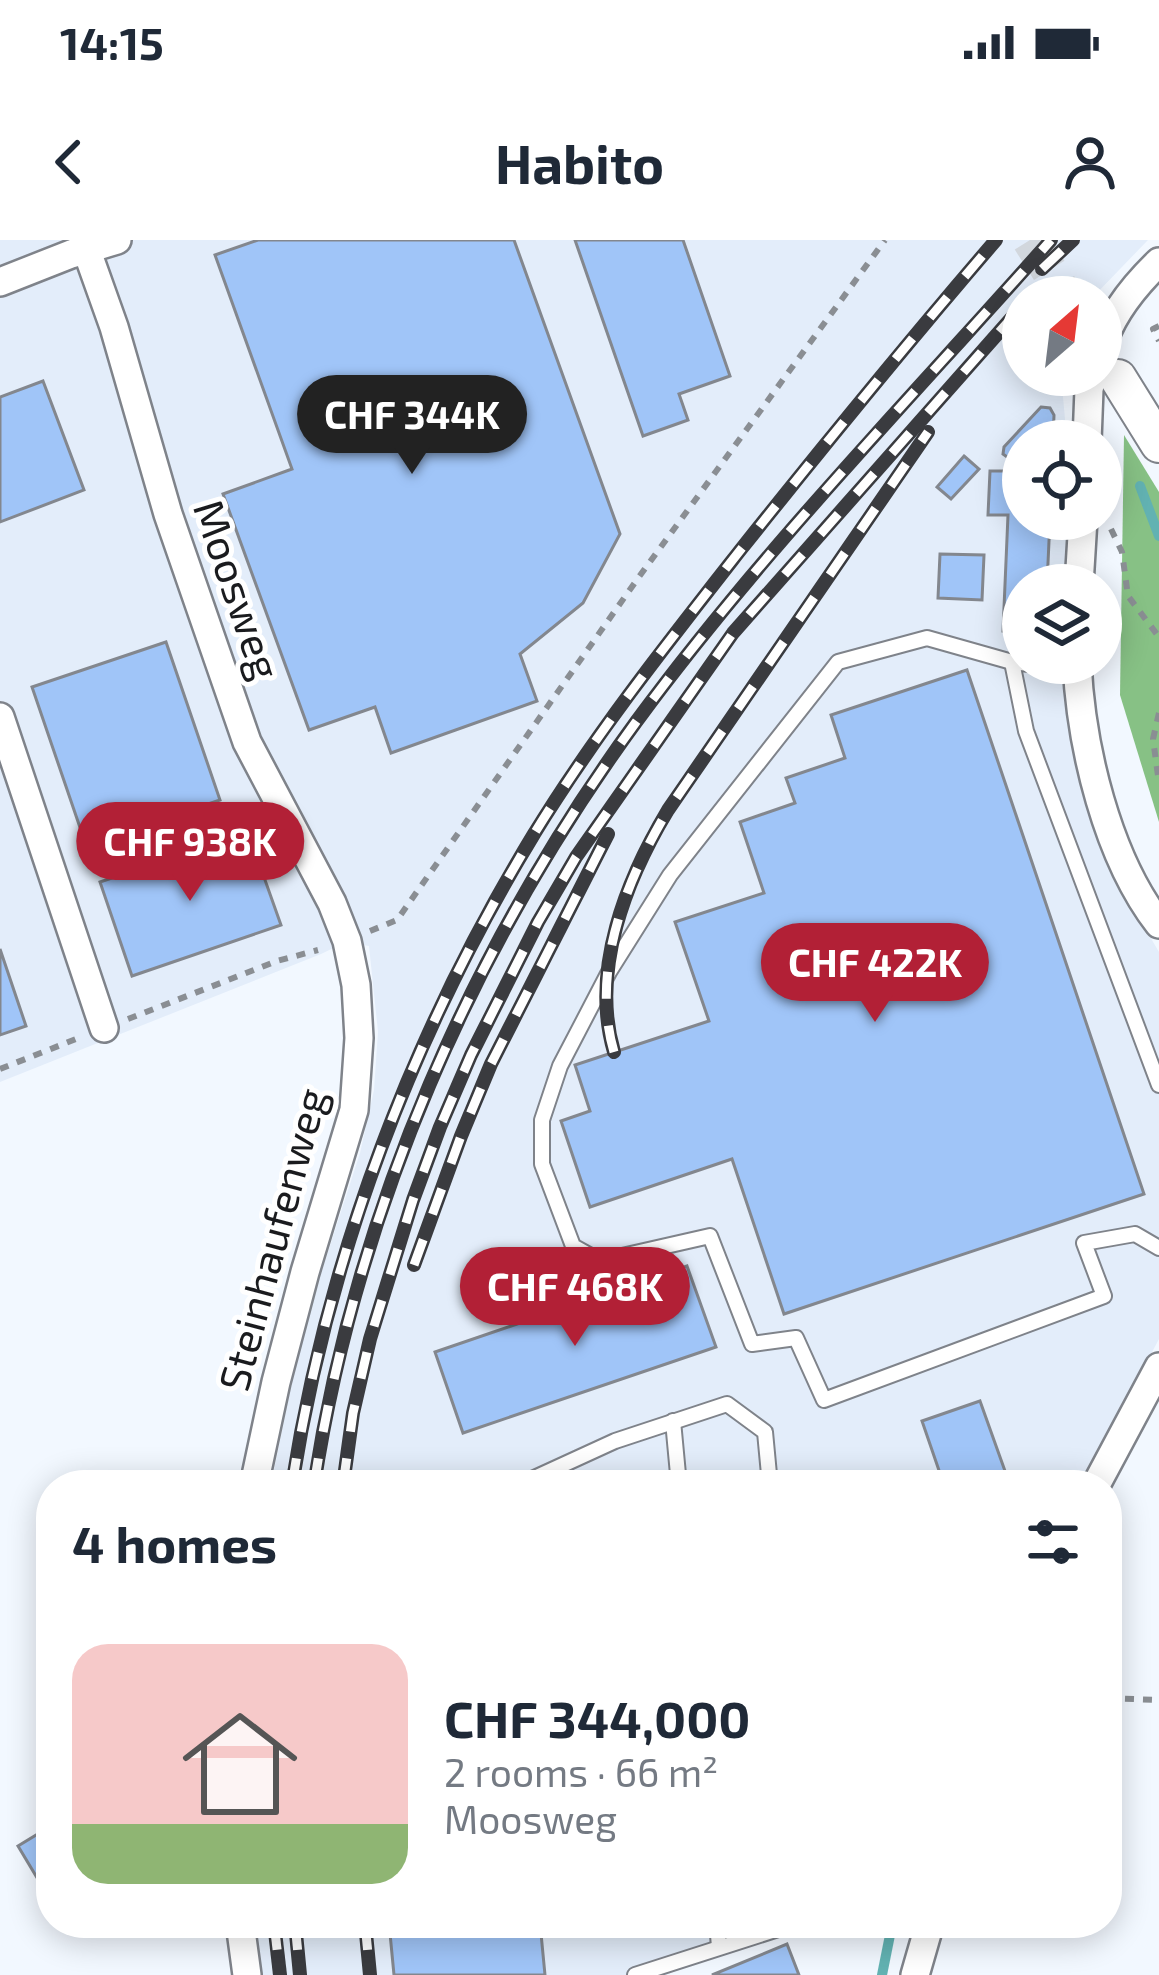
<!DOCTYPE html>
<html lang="en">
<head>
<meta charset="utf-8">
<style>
	body { margin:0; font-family:"Exo 2",sans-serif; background:#f2f2f3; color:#1f2937; height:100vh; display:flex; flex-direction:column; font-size:45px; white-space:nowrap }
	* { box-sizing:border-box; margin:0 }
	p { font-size:39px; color:#747a83 }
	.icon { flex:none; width:66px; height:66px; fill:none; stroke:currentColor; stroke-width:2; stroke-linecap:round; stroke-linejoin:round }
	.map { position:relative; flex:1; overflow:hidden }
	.details { position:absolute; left:36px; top:1230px; width:1086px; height:468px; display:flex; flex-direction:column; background:#fff; border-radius:48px; box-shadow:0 6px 30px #0003 }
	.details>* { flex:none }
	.needle { width:78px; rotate:28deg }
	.controls { position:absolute; left:1002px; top:36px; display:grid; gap:24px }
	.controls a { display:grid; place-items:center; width:120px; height:120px; border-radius:50%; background:#fff; box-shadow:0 6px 30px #0003; font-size:60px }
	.price { position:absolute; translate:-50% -102px; padding:0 27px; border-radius:42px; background:#b22036; color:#fff; font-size:39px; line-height:78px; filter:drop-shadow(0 3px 6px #0008) }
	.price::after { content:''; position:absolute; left:50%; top:72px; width:36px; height:27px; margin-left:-18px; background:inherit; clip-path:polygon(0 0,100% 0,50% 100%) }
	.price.current { background:#222; color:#fff }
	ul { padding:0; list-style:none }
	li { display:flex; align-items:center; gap:36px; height:300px; padding:0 36px }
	li span { display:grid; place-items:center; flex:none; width:336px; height:240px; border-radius:36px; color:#555 }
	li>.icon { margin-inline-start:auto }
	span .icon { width:144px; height:144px; fill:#fffc; stroke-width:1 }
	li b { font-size:51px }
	h2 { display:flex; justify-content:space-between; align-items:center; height:144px; padding:0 36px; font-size:51px }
	.status { display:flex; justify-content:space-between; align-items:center; height:84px; padding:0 60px; background:#fff; direction:ltr }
	.status svg { height:33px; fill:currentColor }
	header { display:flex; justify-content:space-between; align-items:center; height:156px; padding:0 36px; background:#fff; font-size:54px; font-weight:700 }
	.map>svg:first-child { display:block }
</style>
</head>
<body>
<div class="status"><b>14:15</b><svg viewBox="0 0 49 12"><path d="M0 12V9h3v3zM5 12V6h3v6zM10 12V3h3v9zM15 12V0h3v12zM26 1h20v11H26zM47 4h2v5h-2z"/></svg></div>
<header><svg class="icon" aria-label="back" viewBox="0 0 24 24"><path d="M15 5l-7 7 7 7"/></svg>Habito<svg class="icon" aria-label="person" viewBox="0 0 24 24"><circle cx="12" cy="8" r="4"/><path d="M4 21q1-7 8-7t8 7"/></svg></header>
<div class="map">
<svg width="1159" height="1735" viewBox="0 0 1159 1735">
	<rect width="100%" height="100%" fill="#f2f8ff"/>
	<g fill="#e3edfa">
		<path d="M0,0H1148L1093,57H1023V135H1061L1067,201H1023V279H1067L1064,345H1023V423H1062L1073,508L1110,629L1159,712V1099L1081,1245H271L302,1092L360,913L374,850L378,792L369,706L346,702L321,714L0,842Z"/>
		<path d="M256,1683H788L666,1735H260Z"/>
	</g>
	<path fill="#87c185" d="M1124,195L1159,252V582L1120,455Z"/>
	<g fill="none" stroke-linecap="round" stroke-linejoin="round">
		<g stroke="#62b2b2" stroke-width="10">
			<path d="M1140,246L1159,296"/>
			<path d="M882,1735L892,1685"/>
		</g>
	</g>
	<g fill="#a0c5f8" stroke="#83878e" stroke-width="3">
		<path d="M258,0H514L620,294L583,363L520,414L537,461L391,513L375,467L309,490L223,254L292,229L215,15Z"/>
		<path d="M575,0H683L730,136L679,154L688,180L643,196Z"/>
		<path d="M43,141L84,250L0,282V157Z"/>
		<path d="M1041,167L1050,168L1054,175L1053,201H1023V279H1050L1047,345H1023V392L1003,391L1008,275H988L990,231H1010V219L1003,214L1004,207Z"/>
		<path d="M964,216L979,229L951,259L937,247Z"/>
		<path d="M940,314L984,315L982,360L938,358Z"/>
		<path d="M166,402L220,560L86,605L32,447Z"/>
		<path d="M967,430L1144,954L784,1074L732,919L590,967L561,881L590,871L575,825L709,781L675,682L764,653L740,582L795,563L786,538L845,518L831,475Z"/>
		<path d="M248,592L281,685L132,736L100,642Z"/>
		<path d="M0,709L26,786L0,795Z"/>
		<path d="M687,1026L716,1107L463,1193L435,1112Z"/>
		<path d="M980,1161L1010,1245H944L922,1181Z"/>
		<path d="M662,1234L663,1245H599V1240Z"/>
		<path d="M51,1586V1661L18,1606Z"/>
		<path d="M389,1683H540L545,1735H394Z"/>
		<path d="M787,1704L799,1735H712Z"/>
	</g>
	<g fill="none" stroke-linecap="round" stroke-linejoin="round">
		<path stroke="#d2d7dd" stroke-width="36" stroke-dasharray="36 18" stroke-linecap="butt" d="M1030,0L1066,57"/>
		<g stroke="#7f838a" stroke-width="18">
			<g id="service">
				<path d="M1012,422L1026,491L1159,845"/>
				<path d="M1077,430L1012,422L927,398L838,422L670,635L609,732L560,826L542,880V924L573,1006L600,1021L710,996L752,1104L796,1098L824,1160L1104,1056L1084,1003L1135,994L1159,1008"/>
				<path d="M673,1181L679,1245"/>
				<path d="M519,1245L615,1201L727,1164L765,1192L770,1245"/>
				<path d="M717,1683L719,1707"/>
				<path d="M635,1735L797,1683"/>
			</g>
		</g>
		<g stroke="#7f838a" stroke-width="32">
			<g id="minor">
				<path d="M83,0L114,87L168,274L247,502L332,663L347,701L356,745L359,798L354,870L305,1032L276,1142L254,1245"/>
				<path d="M0,42L71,14L117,0"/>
				<path d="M1101,108C1111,74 1134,46 1159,22"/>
				<path d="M1087,201L1089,149L1093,135"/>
				<path d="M1079,345L1083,279"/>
				<path d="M1077,423C1081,507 1107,617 1159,684"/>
				<path d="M0,477L104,788"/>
				<path d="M1096,1245L1159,1127"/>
				<path d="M240,1683L247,1735"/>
				<path d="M915,1735L930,1683"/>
			</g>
		</g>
		<g stroke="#7f838a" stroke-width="40">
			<path id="secondary" d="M1118,138L1159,204"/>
		</g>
		<g stroke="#8a8e93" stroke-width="6" stroke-dasharray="9 9" stroke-linecap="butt">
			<path d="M1159,86L1153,89L1159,101"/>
			<path d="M1111,289L1122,312L1128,356L1159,397"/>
			<path d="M1159,473L1153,499L1159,543"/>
			<path d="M370,691L397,680L636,341L885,0"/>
			<path d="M128,779L277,721L318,710"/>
			<path d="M0,829L76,799"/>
			<path d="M1107,1458L1159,1460"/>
		</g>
		<use href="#service" stroke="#fff" stroke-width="14"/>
		<use href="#minor" stroke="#fff" stroke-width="27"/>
		<use href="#secondary" stroke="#fff" stroke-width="36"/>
		<g stroke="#3a3b3f" stroke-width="14">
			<g id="rail">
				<path d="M1042,29L1073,0"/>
				<path d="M614,812C590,730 626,640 668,570L928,192"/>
				<path d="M414,1025L461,896L491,824L608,594"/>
				<path d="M292,1245C328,1015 413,793 534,594C596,493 669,401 742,308C825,204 909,101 996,0"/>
				<path d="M314,1245C356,971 473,705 636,482C761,312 911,158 1051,0"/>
				<path d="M343,1245L353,1173L370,1099L413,960L440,887L471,815L538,682L576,617L733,393L1023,65"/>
				<path d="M274,1683L280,1735"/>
				<path d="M295,1683L300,1735"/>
				<path d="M365,1683L370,1735"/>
			</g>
		</g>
		<use href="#rail" stroke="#fff" stroke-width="9" stroke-dasharray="27" stroke-linecap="butt"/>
	</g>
	<g text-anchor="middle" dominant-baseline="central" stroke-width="10" stroke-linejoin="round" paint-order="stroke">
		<g font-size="42" fill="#1a1b1e" stroke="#fff">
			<text transform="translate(239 349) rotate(71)">Moosweg</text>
			<text transform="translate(271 999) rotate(-75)">Steinhaufenweg</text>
		</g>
	</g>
</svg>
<div class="controls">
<a><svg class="needle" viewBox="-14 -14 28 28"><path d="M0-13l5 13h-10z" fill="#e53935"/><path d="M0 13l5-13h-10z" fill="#747a83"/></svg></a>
<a><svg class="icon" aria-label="locate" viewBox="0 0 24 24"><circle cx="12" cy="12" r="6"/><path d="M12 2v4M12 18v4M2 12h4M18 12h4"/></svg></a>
<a><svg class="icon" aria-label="layers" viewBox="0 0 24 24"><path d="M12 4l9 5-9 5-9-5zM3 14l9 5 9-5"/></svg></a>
</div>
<b class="price current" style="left:412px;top:237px">CHF 344K</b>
<b class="price" style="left:190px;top:664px">CHF 938K</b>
<b class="price" style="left:875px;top:785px">CHF 422K</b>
<b class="price" style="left:575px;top:1109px">CHF 468K</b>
<section class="details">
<h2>4 homes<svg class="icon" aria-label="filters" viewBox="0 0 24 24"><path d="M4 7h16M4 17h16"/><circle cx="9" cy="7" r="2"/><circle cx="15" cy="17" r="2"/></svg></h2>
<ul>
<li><span style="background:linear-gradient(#f6c9c9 75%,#8fb573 0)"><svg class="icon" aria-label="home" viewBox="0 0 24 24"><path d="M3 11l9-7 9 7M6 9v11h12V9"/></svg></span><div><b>CHF 344,000</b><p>2 rooms · 66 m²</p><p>Moosweg</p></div></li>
</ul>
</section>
</div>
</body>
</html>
